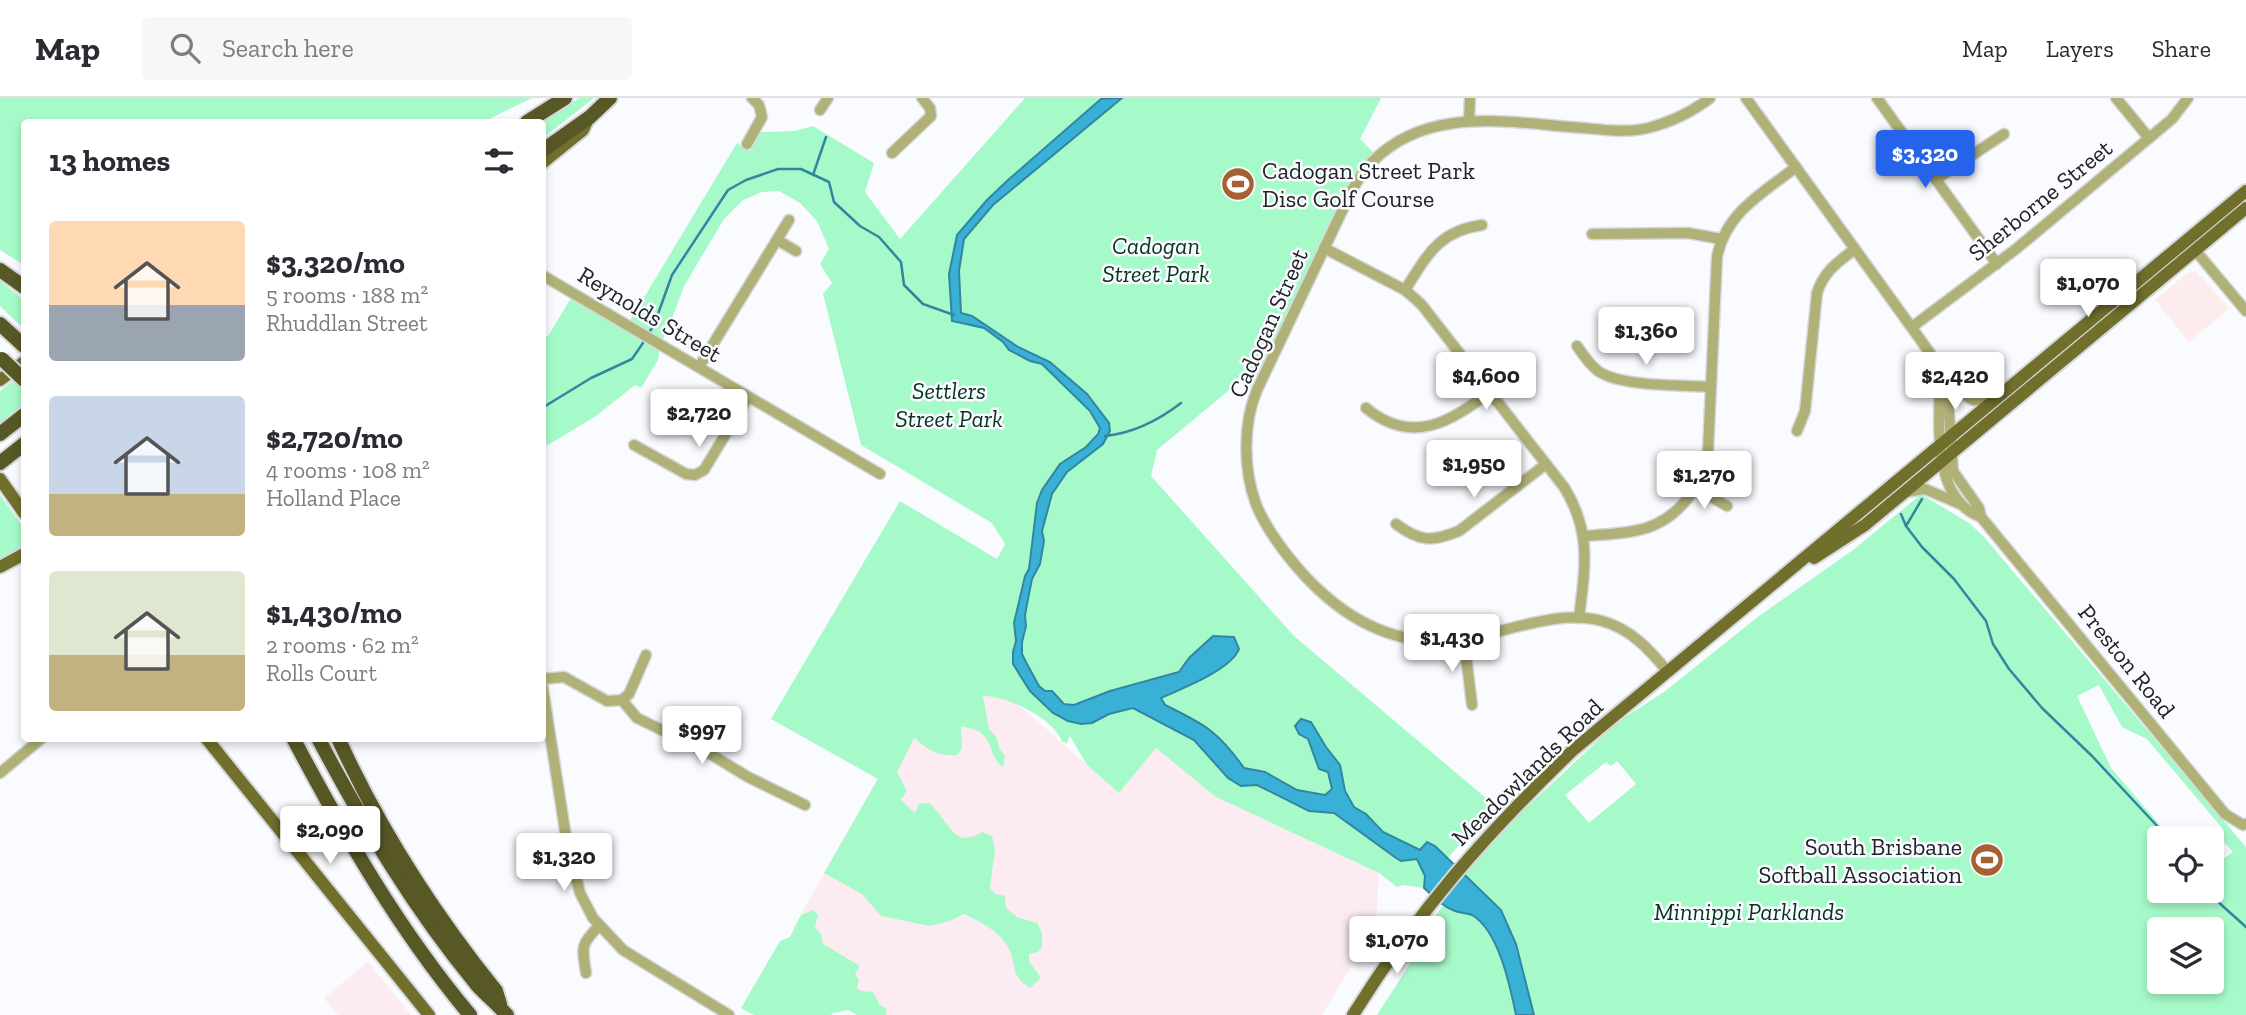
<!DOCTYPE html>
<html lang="en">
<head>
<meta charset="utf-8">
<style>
	body { margin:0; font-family:"Zilla Slab",serif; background:#f7f7f7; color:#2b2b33; height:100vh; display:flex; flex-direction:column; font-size:26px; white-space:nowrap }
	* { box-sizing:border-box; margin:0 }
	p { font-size:23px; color:#7c7c81 }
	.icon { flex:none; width:38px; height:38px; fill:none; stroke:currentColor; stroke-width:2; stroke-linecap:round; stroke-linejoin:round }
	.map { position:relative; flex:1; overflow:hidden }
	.panel { position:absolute; left:21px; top:21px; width:525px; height:623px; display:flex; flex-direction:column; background:#fff; border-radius:7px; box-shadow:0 4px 10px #0003 }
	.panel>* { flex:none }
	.tools { position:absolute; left:2147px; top:728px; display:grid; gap:14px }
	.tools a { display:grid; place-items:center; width:77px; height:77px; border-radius:7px; background:#fff; box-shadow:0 4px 10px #0003; font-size:35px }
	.price { position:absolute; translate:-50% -60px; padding:0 16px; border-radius:7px; background:#fff; color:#222; font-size:23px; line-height:46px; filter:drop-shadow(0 2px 4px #0008) }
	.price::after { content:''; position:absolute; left:50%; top:42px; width:21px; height:16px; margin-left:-10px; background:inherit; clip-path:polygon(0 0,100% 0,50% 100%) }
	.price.on { background:#2563eb; color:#fff }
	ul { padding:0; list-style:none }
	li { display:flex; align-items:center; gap:21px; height:175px; padding:0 28px }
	li span { display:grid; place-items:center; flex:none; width:196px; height:140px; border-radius:7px; color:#555 }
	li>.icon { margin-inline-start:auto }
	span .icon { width:84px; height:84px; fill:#fffc; stroke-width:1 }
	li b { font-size:30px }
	h2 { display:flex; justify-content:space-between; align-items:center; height:84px; padding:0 28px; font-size:30px }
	header { display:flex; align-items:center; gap:42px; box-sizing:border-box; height:98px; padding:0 35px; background:#fff; border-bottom:2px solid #e1e1e2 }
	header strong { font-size:33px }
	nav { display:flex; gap:38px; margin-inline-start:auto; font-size:24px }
	.search { width:490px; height:63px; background:#f7f7f7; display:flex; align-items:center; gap:18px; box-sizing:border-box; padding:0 24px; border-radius:7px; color:#7c7c81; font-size:26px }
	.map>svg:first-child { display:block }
</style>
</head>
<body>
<header>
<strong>Map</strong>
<div class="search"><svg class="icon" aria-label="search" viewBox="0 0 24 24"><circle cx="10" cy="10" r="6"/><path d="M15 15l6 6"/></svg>Search here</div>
<nav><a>Map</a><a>Layers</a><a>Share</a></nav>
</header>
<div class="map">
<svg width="2246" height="917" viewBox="0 0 2246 917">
	<rect width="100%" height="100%" fill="#f9fbff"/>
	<g fill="#fcecf1">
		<path d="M946,558L1019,607L1119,695L1156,649L1216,699L1379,775L1376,826L1322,917H857L794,829Z"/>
		<path d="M368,864L411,917H338L324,900Z"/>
	</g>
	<path fill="#fdecee" d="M2196,173L2229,211L2189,244L2155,202L2187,175Z"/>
	<g fill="#a6fac9" fill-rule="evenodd">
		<path d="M0,0H532L483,24H24V167L0,152Z"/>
		<path d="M579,0H594L543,40L542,24Z"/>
		<path d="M1025,0H1102L1008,82L957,137L949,176L950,199L951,208L965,227L984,230L1003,244L1009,252L1030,263L1042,266L1090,313L1100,330L1086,349L1060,366L1029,460V471L1025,478L1014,525L1016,543L1013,554V566L1030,593L1053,615L1068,623L1081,626L1092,625L1109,616L1133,610L1194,642L1228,680L1241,688L1257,687L1309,713L1334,715L1409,760L1417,761L1425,778L1424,790L1403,787L1397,789L1379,775L1216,699L1156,650L1119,695L1087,667L1070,638L1067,645L1062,644C1060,639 1057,634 1053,630C1040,615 1003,597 983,598L989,631L997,640L999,650L1005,658L1003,669C990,661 993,645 982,636C977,631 967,630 961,628L962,650L957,657C938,659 929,652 914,640L897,674L907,693L901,702L915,715L919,706L929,705C941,715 947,731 961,740L972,739L982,734L992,738L995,751L990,790L995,796L1005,798L1006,810L1017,819L1037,825L1042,835V849L1038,854L1029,856V863L1041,880L1030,890C1010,878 1017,869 1010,853C1001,833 982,825 964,816L950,823L930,828L881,818L862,796L824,775L878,681L771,621L900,403L997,461L1005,446L992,425L861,347L823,196L832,185L820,166L829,151L817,123L800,105L779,93L762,94L743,102L724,121L684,188L667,234L660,246L658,262L641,290L635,287L596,318L548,347L543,344V239L548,238L574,195L628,226L737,45L750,53L761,34L794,33L813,28L874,65L865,94L900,141Z"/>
		<path d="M1122,0H1381L1360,41L1378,59L1368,67L1257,292L1239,284L1157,352L1151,378L1294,538L1493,706L1448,760L1435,748L1420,752L1383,734L1366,716L1354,709L1325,697L1297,692L1265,674L1244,670L1229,649L1165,607L1160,600L1083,604C1068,609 1062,604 1052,593H1045L1039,588L1027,566L1022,556V544L1025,535V517L1033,481L1040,466L1044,443L1042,433L1052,396L1067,374L1103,346L1109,325L1042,259L1028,255L961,215L959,174L964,141L993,107Z"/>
		<path d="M0,183L24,202V231L0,208Z"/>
		<path d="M24,275V306L0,325V293Z"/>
		<path d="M0,397L24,430V450L0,460Z"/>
		<path d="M1919,398H1924L1969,425L1984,439L2246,749V917H1377L1426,841L1425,833L1443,807H1445L1452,790L1514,721L1619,623L1664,594L1759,518L1853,452ZM2099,587L2122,629L2147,641L2222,730L2216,735L2233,754L2223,761L2212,763V793H2160V740H2171L2111,670L2077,598ZM1617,663L1636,686L1589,725L1565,697L1606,664L1611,668ZM2160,831H2212V884H2160Z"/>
		<path d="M813,812L818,817L815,829L821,836L823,846L860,868L855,876L859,882L857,890L861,893L873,894L880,907L887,911L886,917H857L848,912L833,915L831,917H754L741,910L780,843L790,839L801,817Z"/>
	</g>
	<path fill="#39b0d5" stroke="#3286a0" stroke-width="2" d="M1122,0L993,107L964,141L959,173L961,215L972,218L1018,249L1050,264L1087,296L1109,325L1110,333L1103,346L1067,374L1052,396L1042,433L1044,443L1040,466L1032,481L1028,501L1025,517L1026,528L1022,544V556L1027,566L1039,588L1045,593H1052L1064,606L1074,607L1110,593L1179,574L1189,560L1213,538L1234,539L1239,551C1231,572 1181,591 1161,600L1165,607C1204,626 1218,633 1244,670L1265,674L1297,692L1325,697L1332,691L1328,674L1319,671L1308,641L1299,636L1295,628L1301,621L1311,624L1326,649L1340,667L1345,693L1354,709L1366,716L1383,734L1420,752L1427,744L1435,748L1501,812L1516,846L1534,917H1516C1510,888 1499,833 1472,817C1467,815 1460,815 1455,813C1443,809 1434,799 1424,790L1425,778L1417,761L1401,763L1396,760L1334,715L1309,713L1257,687L1241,688L1228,680L1194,642L1133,610L1109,616L1092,625L1081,626L1068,623L1053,615L1030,593L1013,566V554L1016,543L1014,525L1025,478L1029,471L1037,405L1042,392L1060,366L1086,349L1098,336L1100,330L1090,313L1042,266L1030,263L1009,252L1003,244L984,230L952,223L949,176L957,137L987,102L1008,82L1101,1Z"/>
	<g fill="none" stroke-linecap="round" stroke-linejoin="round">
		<g stroke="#3286a0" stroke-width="2.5">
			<path d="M813,77L826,39"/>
			<path d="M648,236L654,227L672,177L728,92L746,82L778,71H801L829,84L834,104L860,128L879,139L901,164L904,187L923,206L954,217"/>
			<path d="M542,310L591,280L632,261L645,242"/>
			<path d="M1105,338C1134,335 1159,322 1181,305"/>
			<path d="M1901,416L1906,428L1922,449L1954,481L1986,523L1993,546L2009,571L2042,610L2092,658L2159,730L2163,740"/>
			<path d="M1906,428L1922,401"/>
			<path d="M2206,793L2246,829"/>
		</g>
		<g stroke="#d6d8dc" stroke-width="13">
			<g id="minor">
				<path d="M1746,0L1930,255L1948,301L1953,373L1979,410L1981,419L2225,716L2243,727L2246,726"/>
				<path d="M1877,0L1997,166"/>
				<path d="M2116,0L2149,40"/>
				<path d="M820,12L828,0"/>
				<path d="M1469,22L1470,0"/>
				<path d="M747,46L762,19L759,7L752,0"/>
				<path d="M892,55L931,18L930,10L922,0"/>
				<path d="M1936,81L2004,36"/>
				<path d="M1592,136L1688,135L1721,141"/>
				<path d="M777,142L796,153"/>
				<path d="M1324,150L1405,192L1421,206L1564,389C1592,434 1585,470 1579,520"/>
				<path d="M2195,152L2246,213"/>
				<path d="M542,177L880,376"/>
				<path d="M1405,192C1427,158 1438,133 1482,127"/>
				<path d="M1912,229L2016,151L2172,21L2188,0"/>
				<path d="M1577,248C1583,257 1589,266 1598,273C1621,289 1682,287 1711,289"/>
				<path d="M699,269L789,122"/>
				<path d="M1940,281L1973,302L1993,304"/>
				<path d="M1940,285C1939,327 1932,401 1981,419"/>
				<path d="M1366,310C1412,348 1450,324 1490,294"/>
				<path d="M1797,333L1805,313L1817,195C1824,173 1838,164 1855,151"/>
				<path d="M634,347L686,376L695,377L704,372L748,299"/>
				<path d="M1696,390L1727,408"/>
				<path d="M1906,394L1925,391L1960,406"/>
				<path d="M1396,426C1420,444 1432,444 1459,433L1546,366"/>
				<path d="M1584,438C1601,437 1618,436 1634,433C1675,426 1701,392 1708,353L1717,159C1726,114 1762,96 1796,69"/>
				<path d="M1464,541L1472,607"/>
				<path d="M1668,574C1649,551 1631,531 1602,523C1545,508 1487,547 1430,543C1374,540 1331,509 1296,468C1280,449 1265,429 1256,406C1243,371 1243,325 1257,292L1352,92C1358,83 1363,73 1371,65C1427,6 1511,25 1584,30C1605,32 1627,35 1648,30C1671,24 1692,14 1710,0"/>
				<path d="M542,581L564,579L607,603L622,602L629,596L646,557"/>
				<path d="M542,585L566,739L580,795L593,820L623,852L729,917"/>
				<path d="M622,602L637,620L707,654L748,679L805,707"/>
				<path d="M0,675L42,640"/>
				<path d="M586,875C582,849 580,847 599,828"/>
			</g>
		</g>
		<g stroke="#d6d8dc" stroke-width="16">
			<g id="major">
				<path d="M542,65L583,32L589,19"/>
				<path d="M0,282L24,264"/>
				<path d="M0,381L24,415"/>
				<path d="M1814,460L1865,427L2246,110"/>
				<path d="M0,469L24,456"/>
				<path d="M206,640L429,917"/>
				<path d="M1353,917C1417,814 1485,737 1572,653L2246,93"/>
			</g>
		</g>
		<g stroke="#d6d8dc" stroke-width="18">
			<g id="highway">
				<path d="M527,24L565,0"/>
				<path d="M542,53L590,19L610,0"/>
				<path d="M0,172L24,189"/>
				<path d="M0,226L24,248"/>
				<path d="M0,336L24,317"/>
				<path d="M0,365L24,346"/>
				<path d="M293,640C345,738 399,832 470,917"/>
				<path d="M318,640C364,727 414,811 477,887C486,897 497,906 507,917"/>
				<path d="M338,640C379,730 434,816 496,893L500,906"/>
			</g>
		</g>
		<use href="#minor" stroke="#b0b176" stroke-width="10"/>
		<use href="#major" stroke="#706f2c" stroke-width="12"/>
		<use href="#highway" stroke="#585826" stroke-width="14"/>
		<g stroke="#d6d8dc" stroke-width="18" stroke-linecap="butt">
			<path id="highway-bridge" d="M2,261L24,282"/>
		</g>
		<use href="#highway-bridge" stroke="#585826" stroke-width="14"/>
	</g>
	<defs>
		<g id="stadium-disc" transform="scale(1.75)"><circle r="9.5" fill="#a56131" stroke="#f9fbff"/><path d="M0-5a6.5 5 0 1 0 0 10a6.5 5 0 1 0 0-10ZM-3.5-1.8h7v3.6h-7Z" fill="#fff"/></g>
	</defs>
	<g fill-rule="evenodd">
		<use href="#stadium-disc" x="1238" y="86"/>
		<use href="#stadium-disc" x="1987" y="762"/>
	</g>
	<g text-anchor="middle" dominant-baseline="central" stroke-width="5" stroke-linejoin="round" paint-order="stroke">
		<g font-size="24" fill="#212326" stroke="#f9fbff" text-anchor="start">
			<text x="1262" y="72">Cadogan Street Park<tspan x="1262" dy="28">Disc Golf Course</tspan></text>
			<text x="1962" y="748" text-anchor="end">South Brisbane<tspan x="1962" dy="28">Softball Association</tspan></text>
		</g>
		<g font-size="24" fill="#212326" stroke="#f9fbff">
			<text transform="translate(2040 102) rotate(-39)">Sherborne Street</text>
			<text transform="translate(650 216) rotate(31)">Reynolds Street</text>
			<text transform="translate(1268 225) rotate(-66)">Cadogan Street</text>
			<text transform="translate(2127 563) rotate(51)">Preston Road</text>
			<text transform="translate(1527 674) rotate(-44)">Meadowlands Road</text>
		</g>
		<g font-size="24" font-style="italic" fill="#09331f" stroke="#f9fbff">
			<text x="1156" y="147">Cadogan<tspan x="1156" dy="28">Street Park</tspan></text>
			<text x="949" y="292">Settlers<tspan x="949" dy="28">Street Park</tspan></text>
			<text x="1749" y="813">Minnippi Parklands</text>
		</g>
	</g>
</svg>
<div class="tools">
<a><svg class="icon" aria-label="locate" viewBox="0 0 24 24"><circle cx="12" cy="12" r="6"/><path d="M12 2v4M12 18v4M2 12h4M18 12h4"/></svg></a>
<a><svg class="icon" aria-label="layers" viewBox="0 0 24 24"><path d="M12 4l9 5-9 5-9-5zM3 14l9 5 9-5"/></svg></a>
</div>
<b class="price on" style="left:1925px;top:92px">$3,320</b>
<b class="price" style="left:2088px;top:221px">$1,070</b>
<b class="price" style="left:1646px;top:269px">$1,360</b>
<b class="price" style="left:1486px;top:314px">$4,600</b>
<b class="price" style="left:1955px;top:314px">$2,420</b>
<b class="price" style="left:699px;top:351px">$2,720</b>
<b class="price" style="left:1474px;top:402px">$1,950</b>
<b class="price" style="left:1704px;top:413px">$1,270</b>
<b class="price" style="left:1452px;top:576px">$1,430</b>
<b class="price" style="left:702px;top:668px">$997</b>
<b class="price" style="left:330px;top:768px">$2,090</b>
<b class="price" style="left:564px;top:795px">$1,320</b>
<b class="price" style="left:1397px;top:878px">$1,070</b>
<section class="panel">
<h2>13 homes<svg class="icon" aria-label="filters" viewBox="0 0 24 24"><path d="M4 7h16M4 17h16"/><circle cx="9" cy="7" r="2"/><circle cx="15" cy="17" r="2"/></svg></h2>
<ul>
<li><span style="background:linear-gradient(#ffd9b3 60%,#9aa5b1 0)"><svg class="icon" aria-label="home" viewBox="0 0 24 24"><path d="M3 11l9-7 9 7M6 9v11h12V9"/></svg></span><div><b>$3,320/mo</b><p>5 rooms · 188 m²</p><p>Rhuddlan Street</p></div></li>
<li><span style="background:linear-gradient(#c9d6e8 70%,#c2b280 0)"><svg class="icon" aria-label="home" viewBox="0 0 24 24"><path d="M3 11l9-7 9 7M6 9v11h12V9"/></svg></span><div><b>$2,720/mo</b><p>4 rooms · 108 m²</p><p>Holland Place</p></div></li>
<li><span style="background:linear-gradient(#dfe7d0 60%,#c2b280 0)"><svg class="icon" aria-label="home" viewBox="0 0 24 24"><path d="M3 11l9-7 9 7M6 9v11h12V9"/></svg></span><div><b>$1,430/mo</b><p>2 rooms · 62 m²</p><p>Rolls Court</p></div></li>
</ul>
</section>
</div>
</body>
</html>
